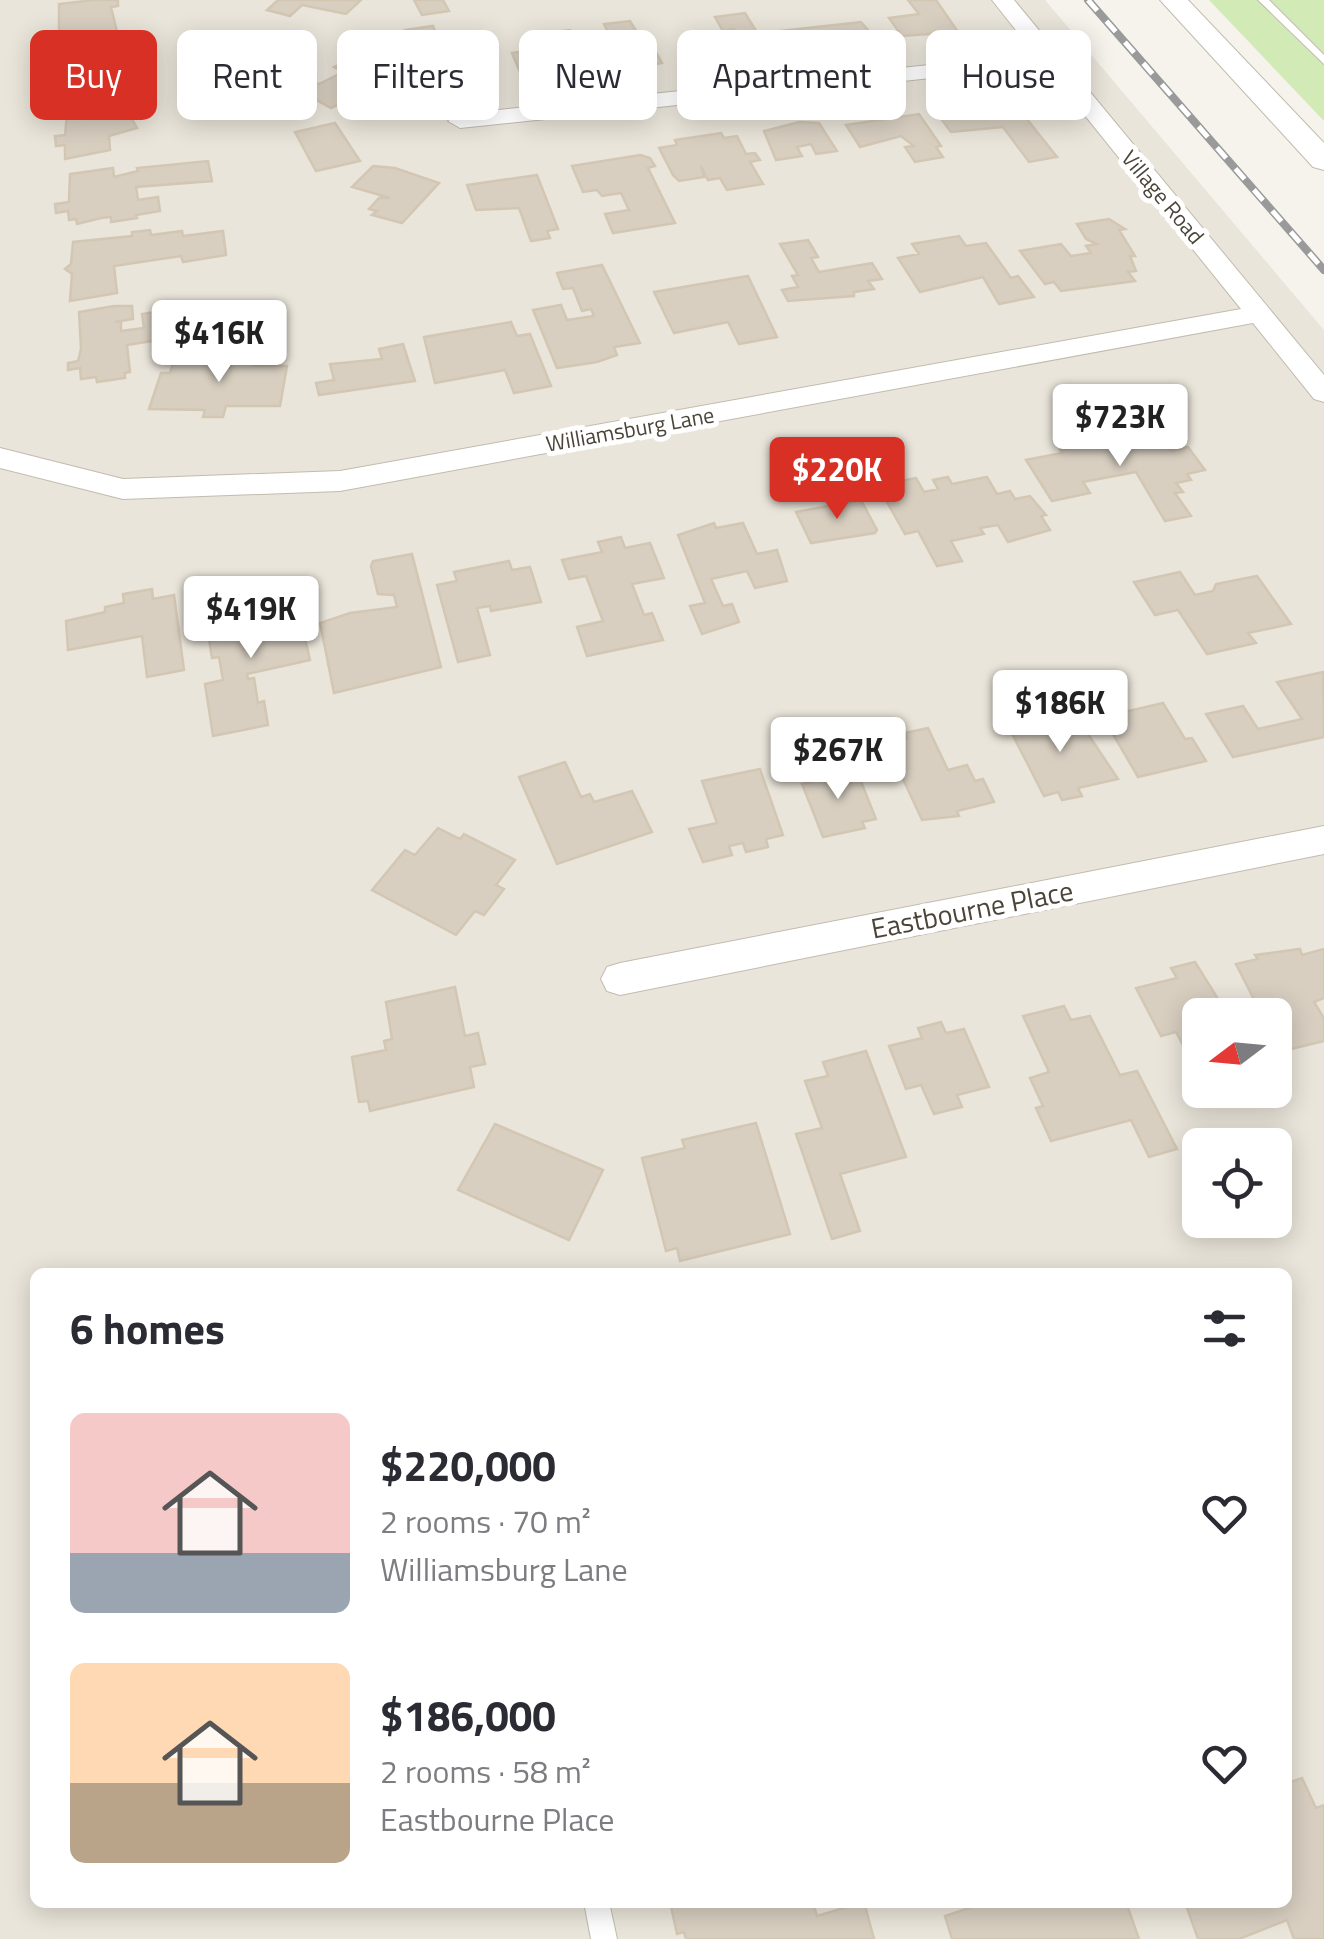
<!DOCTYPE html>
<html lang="en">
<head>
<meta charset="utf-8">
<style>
	body { margin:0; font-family:"Titillium Web",sans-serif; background:#f2f2f3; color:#2b2b33; height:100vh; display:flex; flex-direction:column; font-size:38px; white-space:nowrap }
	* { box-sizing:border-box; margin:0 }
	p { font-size:32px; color:#7c7c81 }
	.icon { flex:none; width:55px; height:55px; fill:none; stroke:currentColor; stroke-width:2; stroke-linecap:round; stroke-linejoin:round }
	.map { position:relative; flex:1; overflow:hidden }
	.drawer { position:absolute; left:30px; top:1268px; width:1262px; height:640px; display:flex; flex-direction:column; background:#fff; border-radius:15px; box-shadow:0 5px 25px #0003 }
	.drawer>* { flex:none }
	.banner { position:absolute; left:30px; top:30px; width:1265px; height:90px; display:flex; gap:20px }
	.needle { width:65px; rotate:254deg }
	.fabs { position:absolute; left:1182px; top:998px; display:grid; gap:20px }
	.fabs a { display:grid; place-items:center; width:110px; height:110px; border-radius:15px; background:#fff; box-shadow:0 5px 25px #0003; font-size:50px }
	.price { position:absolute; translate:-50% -85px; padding:0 22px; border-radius:10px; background:#fff; color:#222; font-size:32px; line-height:65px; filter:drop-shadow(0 2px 5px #0008) }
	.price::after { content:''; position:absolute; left:50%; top:60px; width:30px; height:22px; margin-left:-15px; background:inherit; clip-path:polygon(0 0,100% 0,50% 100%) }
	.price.on { background:#d93025; color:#fff }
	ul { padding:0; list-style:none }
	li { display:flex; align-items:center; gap:30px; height:250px; padding:0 40px }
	li span { display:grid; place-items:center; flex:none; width:280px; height:200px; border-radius:15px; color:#555 }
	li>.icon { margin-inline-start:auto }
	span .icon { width:120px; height:120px; fill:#fffc; stroke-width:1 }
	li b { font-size:42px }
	h2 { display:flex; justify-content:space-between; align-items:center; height:120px; padding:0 40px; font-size:42px }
	.tag { padding:0 35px; border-radius:15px; background:#fff; box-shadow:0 5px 25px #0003; font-size:35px; line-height:90px }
	.tag.on { background:#d93025; color:#fff }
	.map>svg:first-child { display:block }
</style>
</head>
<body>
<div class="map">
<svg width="1324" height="1939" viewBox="0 0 1324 1939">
	<rect width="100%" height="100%" fill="#f6f3ec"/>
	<path fill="#eae5da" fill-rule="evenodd" d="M0,0H1045L1324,330V1939H0ZM1200,1015H1275V1090H1200ZM1200,1145H1275V1220H1200ZM35,1272H1288V1902H35Z"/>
	<path fill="#d2eab5" d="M1209,0H1324V121Z"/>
	<g fill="#d8cfc1" stroke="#d3c7b4" stroke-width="2.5">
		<path d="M94,0H118V6L111,7L117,32L59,39V4Z"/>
		<path d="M278,0H361L346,14L302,5L290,16L267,10Z"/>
		<path d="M414,0H443L449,11L422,15Z"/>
		<path d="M908,0H936L958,32L902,36L889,18L919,14Z"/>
		<path d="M745,13L769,52L700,65L685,39L738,36L734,29L723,31L715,17Z"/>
		<path d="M630,21L639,36L630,38L635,45L651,43L662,63L616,70L601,41L612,40L604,24Z"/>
		<path d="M861,22L879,43L845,52L842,47L795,54L780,31Z"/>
		<path d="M433,26L442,52L458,50L453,34L477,31L486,60L475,62L478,70L440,77L438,72L421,75L405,30Z"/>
		<path d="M570,30L592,68L522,77L512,53L554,47L547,33Z"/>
		<path d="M97,55L98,62H124L126,78L136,77L140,85L131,92L59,101L54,70L60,69V60Z"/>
		<path d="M354,58L394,79L331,108L272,75L293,65L315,77L310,79L319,84L343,72L334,67Z"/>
		<path d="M1014,103L1057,157L1029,162L1003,127L951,132L939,116L965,105Z"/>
		<path d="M87,111L88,119H132L137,128L109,136L110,150L65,159V145L56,146L55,136L65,135L67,115Z"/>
		<path d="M919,114L941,146L936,147L943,157L915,162L905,147L914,146L901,136L860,147L846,125Z"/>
		<path d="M799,122L819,123L837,151L816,154L811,144L797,147L802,156L776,160L764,131Z"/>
		<path d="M335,123L360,161L316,171L295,132Z"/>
		<path d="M721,133L724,138L737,136L746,154L755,153L760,160L750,162L763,184L727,190L720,178L708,180L701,166L704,177L679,181L673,175L659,148L677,145L675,140Z"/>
		<path d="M640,155L650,158L655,166L648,168L675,223L613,233L605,214L629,210L621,193L602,196L597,190L583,192L572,166Z"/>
		<path d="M208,161L212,181L136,187L138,200L158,197L160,211L136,215L137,218L111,222V217L101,218L77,224L76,219L69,220L68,211L56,213L55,204L69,202L70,174L113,168L114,177L138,171L137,168Z"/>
		<path d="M373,166L395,168L439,183L402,223L372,215L377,211L369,209L379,198H390L352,187Z"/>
		<path d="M537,175L558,229L547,231L550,238L531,241L519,208L476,210L467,185Z"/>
		<path d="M1109,219L1125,229L1119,230L1135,256H1130L1136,271L1128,272L1135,281L1061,291L1054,282L1045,284L1020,251L1061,244L1071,256L1091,253L1086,246L1097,244L1086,239L1077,224Z"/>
		<path d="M150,230L151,235L182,231L183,236L223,231L226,255L183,262L181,256L114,266L117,293L70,301L72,274L65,269L71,264L73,242L132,236V232Z"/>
		<path d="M959,236L966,246L986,243L1011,278L1018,276L1034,297L999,304L983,277L920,292L898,258L919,254L912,244Z"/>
		<path d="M808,240L818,257L811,258L819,272L872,263L882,279L868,281L874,289L854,292V296L788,301L782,290L798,287L792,276L798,275L780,244Z"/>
		<path d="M602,265L640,343L614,347L617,355L597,362L557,368L533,310L561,305L567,320L594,316L591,309L582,311L573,288L563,289L557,273Z"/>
		<path d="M748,276L777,337L739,344L728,322L674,333L654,292Z"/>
		<path d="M114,306H132L133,319L115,322L121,321V331L144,328L142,314L175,309L178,337L127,345L130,372L125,373V378L97,382L96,377L81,379L80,368L68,370V363L78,361L81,349L79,312Z"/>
		<path d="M511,322L517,336L530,334L551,386L514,393L505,370L435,383L424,337Z"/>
		<path d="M403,344L415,381L319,395L316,383L334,380L330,364L382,359L379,349Z"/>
		<path d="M235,351H257L253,366H287L280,406H226L223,417H203L205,410L149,409L161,373H170L175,356H218L215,368H230Z"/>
		<path d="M1135,431L1139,437L1153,434L1171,451L1188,447L1205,470L1187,474L1191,480L1176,483L1183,492L1175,493L1191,516L1165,521L1136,472L1083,482L1090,493L1052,501L1026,460L1062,453L1060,450L1072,448L1069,444Z"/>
		<path d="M948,477L952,484L987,477L997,494L1010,491L1015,499L1030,496L1046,515L1041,516L1050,530L1008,542L998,525L980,528L984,534L951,541L962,561L937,566L918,531L905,534L878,486L916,478L924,492L938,489L933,480Z"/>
		<path d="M861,500L877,530L875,533L811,543L796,512Z"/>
		<path d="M714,523L716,528L743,523L757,554L777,550L787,581L755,588L747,571L711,579L723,606L732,604L739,622L702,634L690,606L705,603L678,535Z"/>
		<path d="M621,537L625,548L650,543L664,578L632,584L644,615L652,613L663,640L587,656L577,627L603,621L586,576L569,579L562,560L602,552L598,542Z"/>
		<path d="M412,554L441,667L334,693L320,623L350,613L397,607L394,595L378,594L371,566L373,561Z"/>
		<path d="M509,561L512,570L530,567L541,602L491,611L490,606L477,608L490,655L458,662L437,585L457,581L454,572Z"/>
		<path d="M1180,572L1195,595L1213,591L1216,584L1257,576L1291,624L1248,633L1256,643L1207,654L1178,610L1155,615L1134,582Z"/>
		<path d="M152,589L153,599L174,595L184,670L147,677L142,636L68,650L66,621L105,612V607L124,603L123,594Z"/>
		<path d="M296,600L310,660L247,674L248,679L254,678L258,703L264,701L268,725L213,736L205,684L223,680L219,657L212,658L207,627L217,625L215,616Z"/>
		<path d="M1323,672L1324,737L1233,757L1206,714L1243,706L1258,729L1302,719L1277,682Z"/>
		<path d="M1163,703L1185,739L1192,738L1206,761L1138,777L1103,717Z"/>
		<path d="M1041,712L1047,726L1078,719L1118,779L1078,788L1082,796L1062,800L1058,792L1044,796L1005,720Z"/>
		<path d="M928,728L948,770L967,765L975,781L983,779L994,802L957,811L959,816L922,820L884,738H907L905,733Z"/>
		<path d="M565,762L581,797L590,794L594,802L632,791L652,832L557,864L519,777Z"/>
		<path d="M760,769L783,835L766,839L768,847L746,852L743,843L729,846L732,855L703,862L689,829L717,823L702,781Z"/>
		<path d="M831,769L835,778L841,777L839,773L858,774L876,819L862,822L865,828L823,837L802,784L812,782L808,773Z"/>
		<path d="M438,828L460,839L464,834L515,860L496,885L504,889L484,915L475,911L456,935L372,890L405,850L415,855Z"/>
		<path d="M1300,949L1302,955L1324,949V998L1314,1002L1324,1018V1041L1283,1051L1275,1037V1015H1262L1236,964L1258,959L1255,955Z"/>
		<path d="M1195,962L1228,1015H1200V1077L1176,1032L1161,1036L1136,988L1177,978L1171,968Z"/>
		<path d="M455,987L465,1036L478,1033L485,1064L470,1067L474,1087L370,1111L368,1101L359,1102L352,1057L386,1050L384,1041L392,1039L386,1002Z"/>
		<path d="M1064,1006L1071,1020L1090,1016L1120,1075L1137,1071L1177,1149L1149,1157L1131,1120L1051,1141L1036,1108L1043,1106L1030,1078L1049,1072L1023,1016Z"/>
		<path d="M941,1022L946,1033L964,1029L989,1087L957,1095L962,1107L934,1114L921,1085L906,1089L889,1046L922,1038L918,1028Z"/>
		<path d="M866,1051L906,1157L840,1174L860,1231L832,1239L796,1134L822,1128L805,1081L828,1076L823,1062Z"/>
		<path d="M756,1123L790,1234L680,1261L677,1248L666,1251L642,1158L685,1148L682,1140Z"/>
		<path d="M495,1124L603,1170L569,1240L458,1190Z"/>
		<path d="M1302,1778L1316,1808L1324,1805V1939H1294L1287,1920L1239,1939H1198L1185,1902H1288V1783Z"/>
		<path d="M670,1902H813L817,1916L864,1902L874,1939H686L684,1932L677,1934Z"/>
		<path d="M974,1902H1126L1139,1939H952L945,1916L975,1906Z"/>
	</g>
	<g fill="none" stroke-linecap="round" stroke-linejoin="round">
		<g stroke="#c2bbae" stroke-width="2">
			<g id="service">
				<path d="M1258,0H1269L1324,55V64Z"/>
				<path d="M584,1902H609L617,1939H591Z"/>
			</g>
		</g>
		<g stroke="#c2bbae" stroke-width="2">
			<g id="minor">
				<path d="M992,0H1014L1324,375V402L1314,399L1253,323L340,491L123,499L0,468V448L123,479L340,471L1241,309L1045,66L460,128L448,121L460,114L1035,54Z"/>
				<path d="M1324,826V854L620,995L607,991L601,979L607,967L620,963Z"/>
			</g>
		</g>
		<g stroke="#c2bbae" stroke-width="2">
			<path id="tertiary" d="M1160,0H1188L1324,143V170L1313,167Z"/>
		</g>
		<use href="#service" fill="#fff" fill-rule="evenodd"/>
		<use href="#minor" fill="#fff" fill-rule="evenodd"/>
		<use href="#tertiary" fill="#fff" fill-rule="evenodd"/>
		<g stroke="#9a9a9a" stroke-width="8">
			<path id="rail" d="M1088,0L1324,270"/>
		</g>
		<use href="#rail" stroke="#fff" stroke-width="5" stroke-dasharray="14" stroke-linecap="butt"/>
	</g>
	<g text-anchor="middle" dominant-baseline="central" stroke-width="10" stroke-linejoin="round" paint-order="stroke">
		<g font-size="22" fill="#4b4439" stroke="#fff">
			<text transform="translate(1163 197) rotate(50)">Village Road</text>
			<text transform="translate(630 429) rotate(-10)">Williamsburg Lane</text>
		</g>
		<g font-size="28" fill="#4b4439" stroke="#fff">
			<text transform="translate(972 909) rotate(-11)">Eastbourne Place</text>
		</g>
	</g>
</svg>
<div class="fabs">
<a><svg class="needle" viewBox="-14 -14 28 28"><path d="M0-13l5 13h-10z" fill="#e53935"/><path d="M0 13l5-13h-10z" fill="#7c7c81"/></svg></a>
<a><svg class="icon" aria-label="locate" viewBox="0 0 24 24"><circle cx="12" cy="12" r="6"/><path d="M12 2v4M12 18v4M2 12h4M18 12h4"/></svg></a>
</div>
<b class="price" style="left:219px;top:385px">$416K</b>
<b class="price" style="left:1120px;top:469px">$723K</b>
<b class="price on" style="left:837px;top:522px">$220K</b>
<b class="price" style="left:251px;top:661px">$419K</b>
<b class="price" style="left:1060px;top:755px">$186K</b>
<b class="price" style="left:838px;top:802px">$267K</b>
<div class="banner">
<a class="tag on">Buy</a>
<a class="tag">Rent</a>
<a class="tag">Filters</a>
<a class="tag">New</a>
<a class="tag">Apartment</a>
<a class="tag">House</a>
</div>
<section class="drawer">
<h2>6 homes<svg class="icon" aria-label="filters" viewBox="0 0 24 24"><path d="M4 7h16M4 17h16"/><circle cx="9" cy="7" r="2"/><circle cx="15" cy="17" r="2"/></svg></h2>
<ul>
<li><span style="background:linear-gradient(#f6c9c9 70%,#9aa5b1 0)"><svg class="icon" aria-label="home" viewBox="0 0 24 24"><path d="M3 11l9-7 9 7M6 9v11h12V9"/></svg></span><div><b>$220,000</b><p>2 rooms · 70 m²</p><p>Williamsburg Lane</p></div><svg class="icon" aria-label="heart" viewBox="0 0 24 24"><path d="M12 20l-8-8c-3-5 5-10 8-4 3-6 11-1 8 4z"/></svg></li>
<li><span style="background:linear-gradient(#ffd9b3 60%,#b9a48a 0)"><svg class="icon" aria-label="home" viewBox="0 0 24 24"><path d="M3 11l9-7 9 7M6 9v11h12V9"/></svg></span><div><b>$186,000</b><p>2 rooms · 58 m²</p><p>Eastbourne Place</p></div><svg class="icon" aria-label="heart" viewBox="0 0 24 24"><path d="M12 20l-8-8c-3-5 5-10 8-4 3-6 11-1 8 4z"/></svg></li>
</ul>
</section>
</div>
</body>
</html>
